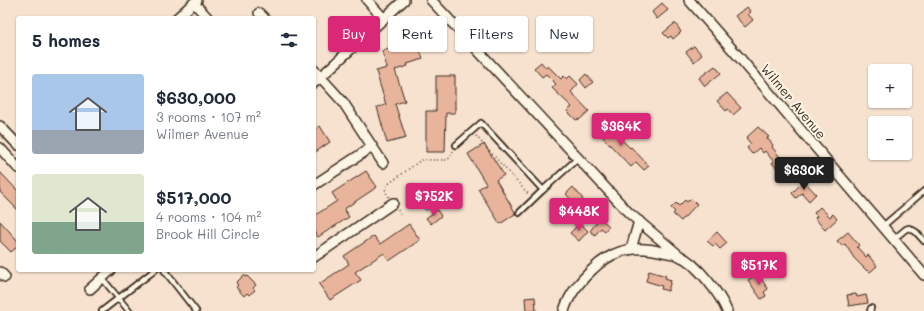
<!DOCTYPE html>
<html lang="en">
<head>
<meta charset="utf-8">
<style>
	body { margin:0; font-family:Mali,sans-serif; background:#f2f2f3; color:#1f2937; height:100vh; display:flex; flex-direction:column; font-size:15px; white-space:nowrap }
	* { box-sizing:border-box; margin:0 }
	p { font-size:13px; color:#747a83 }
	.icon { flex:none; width:22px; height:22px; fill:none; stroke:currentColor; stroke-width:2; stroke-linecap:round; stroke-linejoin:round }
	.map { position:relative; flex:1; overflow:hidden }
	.details { position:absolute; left:16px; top:16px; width:300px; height:256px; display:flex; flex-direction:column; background:#fff; border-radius:4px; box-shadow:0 1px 3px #0004 }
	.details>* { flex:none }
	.guide { position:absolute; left:328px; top:16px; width:380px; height:36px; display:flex; gap:8px }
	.tools { position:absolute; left:868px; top:64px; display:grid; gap:8px }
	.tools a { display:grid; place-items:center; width:44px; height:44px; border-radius:4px; background:#fff; box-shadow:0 1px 3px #0004; font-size:20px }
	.price { position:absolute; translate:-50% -34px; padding:0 9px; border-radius:4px; background:#db2777; color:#fff; font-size:13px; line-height:26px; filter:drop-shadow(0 1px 2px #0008) }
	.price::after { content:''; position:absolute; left:50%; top:24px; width:12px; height:9px; margin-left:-6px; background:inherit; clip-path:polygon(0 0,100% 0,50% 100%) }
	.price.current { background:#222; color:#fff }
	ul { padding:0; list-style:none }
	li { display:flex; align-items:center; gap:12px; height:100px; padding:0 16px }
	li span { display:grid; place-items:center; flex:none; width:112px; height:80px; border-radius:4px; color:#555 }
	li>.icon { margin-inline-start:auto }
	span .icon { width:48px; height:48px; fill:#fffc; stroke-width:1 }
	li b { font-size:17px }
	h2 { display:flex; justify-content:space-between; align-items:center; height:48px; padding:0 16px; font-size:17px }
	.pill { padding:0 14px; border-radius:4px; background:#fff; box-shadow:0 1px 3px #0004; font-size:14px; line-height:36px }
	.pill.current { background:#db2777; color:#fff }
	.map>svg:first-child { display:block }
</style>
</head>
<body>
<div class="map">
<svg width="924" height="311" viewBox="0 0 924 311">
	<rect width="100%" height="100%" fill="#f6e2cf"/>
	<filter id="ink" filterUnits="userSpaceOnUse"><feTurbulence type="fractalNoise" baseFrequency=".025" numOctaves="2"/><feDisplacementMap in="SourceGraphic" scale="8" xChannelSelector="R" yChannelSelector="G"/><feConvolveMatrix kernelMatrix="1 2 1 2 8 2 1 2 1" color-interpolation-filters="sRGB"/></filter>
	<g filter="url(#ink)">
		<path fill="#90bfeb" stroke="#6e8399" d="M421,188L433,206L426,211L411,195Z"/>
		<g fill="#e9b49c" stroke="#3b2a1e">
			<path d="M662,3L668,10L657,19L652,12Z"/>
			<path d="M747,7L751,12L748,14L753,20L745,27L735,16L744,9V10Z"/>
			<path d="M674,24H676L681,32L673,39L671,36L668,38L663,33Z"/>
			<path d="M417,41L423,59L407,64L408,66L395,70L405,101L395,104L406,138L387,143L377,107L386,105L376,71L387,68L382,51Z"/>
			<path d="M694,46L702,55L694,62L686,52Z"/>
			<path d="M541,62L546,68L548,66L561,79L564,76L567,79L570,76L578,84L571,92L589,111L579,120L578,119L576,120L567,111L572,107L552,88L556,84L546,74L542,77L534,68Z"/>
			<path d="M715,66L721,73L705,86L699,78Z"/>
			<path d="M586,74L593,82L586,88L580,80Z"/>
			<path d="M436,76H455V113H446L445,152H426V111H436Z"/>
			<path d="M727,93L741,108L733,115L728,109L726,111L717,101Z"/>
			<path d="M604,122L630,148L631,147L649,166L644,170L636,162L631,167L596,130Z"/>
			<path d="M320,126L330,142L314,153V130Z"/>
			<path d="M758,127L769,137L767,138L773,145L772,147L784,162L786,160L790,165L781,173L772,163L774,162L765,151L763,153L759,148L752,154L747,148L751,144L746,138Z"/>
			<path d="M484,144L504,175L496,180L515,212V214L500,224L478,189L486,184L468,154Z"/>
			<path d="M366,171L377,187L344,209L349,217L318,237L314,232V216L337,201L332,193Z"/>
			<path d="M0,172L18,191V210L0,192Z"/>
			<path d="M804,181L816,194L809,201L802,193L796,198L792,193Z"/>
			<path d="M573,187L583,199L576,205L566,194Z"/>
			<path d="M691,198L697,204L681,221L673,214L675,212L671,208L676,203L679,206L685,200L687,202Z"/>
			<path d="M820,207L830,217L833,214L837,219L825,230L815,218L817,216L814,213Z"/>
			<path d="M437,210L441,216L431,224L426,218Z"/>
			<path d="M600,218L609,226L605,231L601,228L595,235L590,231Z"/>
			<path d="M0,221L18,241V246L11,252L0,241Z"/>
			<path d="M580,223L588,231L579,241L570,233Z"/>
			<path d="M409,224L420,240L389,261L384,253L355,272L361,280L330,300L319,284L349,264L344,256L374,236L380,244Z"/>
			<path d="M717,232L727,243L720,249L715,244L713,246L707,241Z"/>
			<path d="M848,232L859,245L857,247L866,257L868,255L877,266L870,272L868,270L867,271L854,258L845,244L842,246L837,241Z"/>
			<path d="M649,271L666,276L665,278L671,280L668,291L661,289L662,286L646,281Z"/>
			<path d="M758,274L768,289L764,292L766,296L761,299L748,280Z"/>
			<path d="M244,275L246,277L247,276L256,285L253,288L255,290L249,295L247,293L244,296L236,287L238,285L236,283Z"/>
			<path d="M856,294L857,297L866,295L868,303L849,306L847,295Z"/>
			<path d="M535,297L536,311H526L525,298Z"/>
		</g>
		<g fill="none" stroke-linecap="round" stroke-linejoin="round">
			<g stroke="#3b2a1e" stroke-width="8">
				<g id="lane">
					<path d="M456,145L481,123L543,190L578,158"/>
					<path d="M519,213L543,190"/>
					<path d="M883,226L924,191"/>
					<path d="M894,239L906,229L909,228L916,232L924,241"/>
					<path d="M164,270L196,311"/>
					<path d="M102,278L129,311"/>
					<path d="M102,311L155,270"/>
					<path d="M870,311L871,308"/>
				</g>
			</g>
			<g stroke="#3b2a1e" stroke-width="12">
				<g id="street">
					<path d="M367,0L384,19"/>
					<path d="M431,0L629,213L681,257"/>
					<path d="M689,0L739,57L924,275"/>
					<path d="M194,3L208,18"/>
					<path d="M259,13L264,18"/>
					<path d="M177,18L197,0"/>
					<path d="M314,70L343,102L383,163"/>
					<path d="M314,83L404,0"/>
					<path d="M0,126L18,145"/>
					<path d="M0,148L18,168"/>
					<path d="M314,185L372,147"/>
					<path d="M631,249L639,221"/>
					<path d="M314,257L393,203"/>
					<path d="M0,272L5,277"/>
					<path d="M90,289L111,270"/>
					<path d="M564,311C569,294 580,281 593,269C597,265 602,261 607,258C625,247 643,247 663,252C669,253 675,254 680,256C697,264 720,294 727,311"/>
				</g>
			</g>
			<g stroke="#3b2a1e" stroke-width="1.5" stroke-dasharray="1 3" stroke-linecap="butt">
				<path d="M476,136L529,195"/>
				<path d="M389,197L385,191L387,185L421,160H448L453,151"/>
				<path d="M398,210L400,214"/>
			</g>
			<use href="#lane" stroke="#fcf5e5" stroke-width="4.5"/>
			<use href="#street" stroke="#fcf5e5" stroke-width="9"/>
		</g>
	</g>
	<g text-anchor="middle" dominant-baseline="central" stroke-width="4" stroke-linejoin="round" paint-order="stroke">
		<g font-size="13" fill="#3b2a1e" stroke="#fcf5e5">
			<text transform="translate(794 101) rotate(50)">Wilmer Avenue</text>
		</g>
	</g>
</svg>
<div class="tools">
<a>+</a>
<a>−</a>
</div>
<b class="price" style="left:621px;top:147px">$364K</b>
<b class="price current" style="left:804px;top:191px">$630K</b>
<b class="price" style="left:434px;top:217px">$752K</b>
<b class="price" style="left:579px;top:232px">$448K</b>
<b class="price" style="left:759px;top:286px">$517K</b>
<div class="guide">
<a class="pill current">Buy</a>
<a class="pill">Rent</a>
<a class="pill">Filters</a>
<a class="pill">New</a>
</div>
<section class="details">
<h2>5 homes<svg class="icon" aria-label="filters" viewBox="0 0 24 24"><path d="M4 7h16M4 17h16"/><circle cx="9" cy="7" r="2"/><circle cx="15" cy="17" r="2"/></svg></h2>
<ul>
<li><span style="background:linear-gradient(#a9c7e8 70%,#9aa5b1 0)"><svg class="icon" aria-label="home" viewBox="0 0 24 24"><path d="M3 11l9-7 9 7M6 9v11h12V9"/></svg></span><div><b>$630,000</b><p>3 rooms · 107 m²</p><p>Wilmer Avenue</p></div></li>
<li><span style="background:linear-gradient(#dfe7d0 60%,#7fa58c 0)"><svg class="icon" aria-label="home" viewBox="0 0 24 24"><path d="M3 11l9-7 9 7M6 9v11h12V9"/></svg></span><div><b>$517,000</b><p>4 rooms · 104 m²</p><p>Brook Hill Circle</p></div></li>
</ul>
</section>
</div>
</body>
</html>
